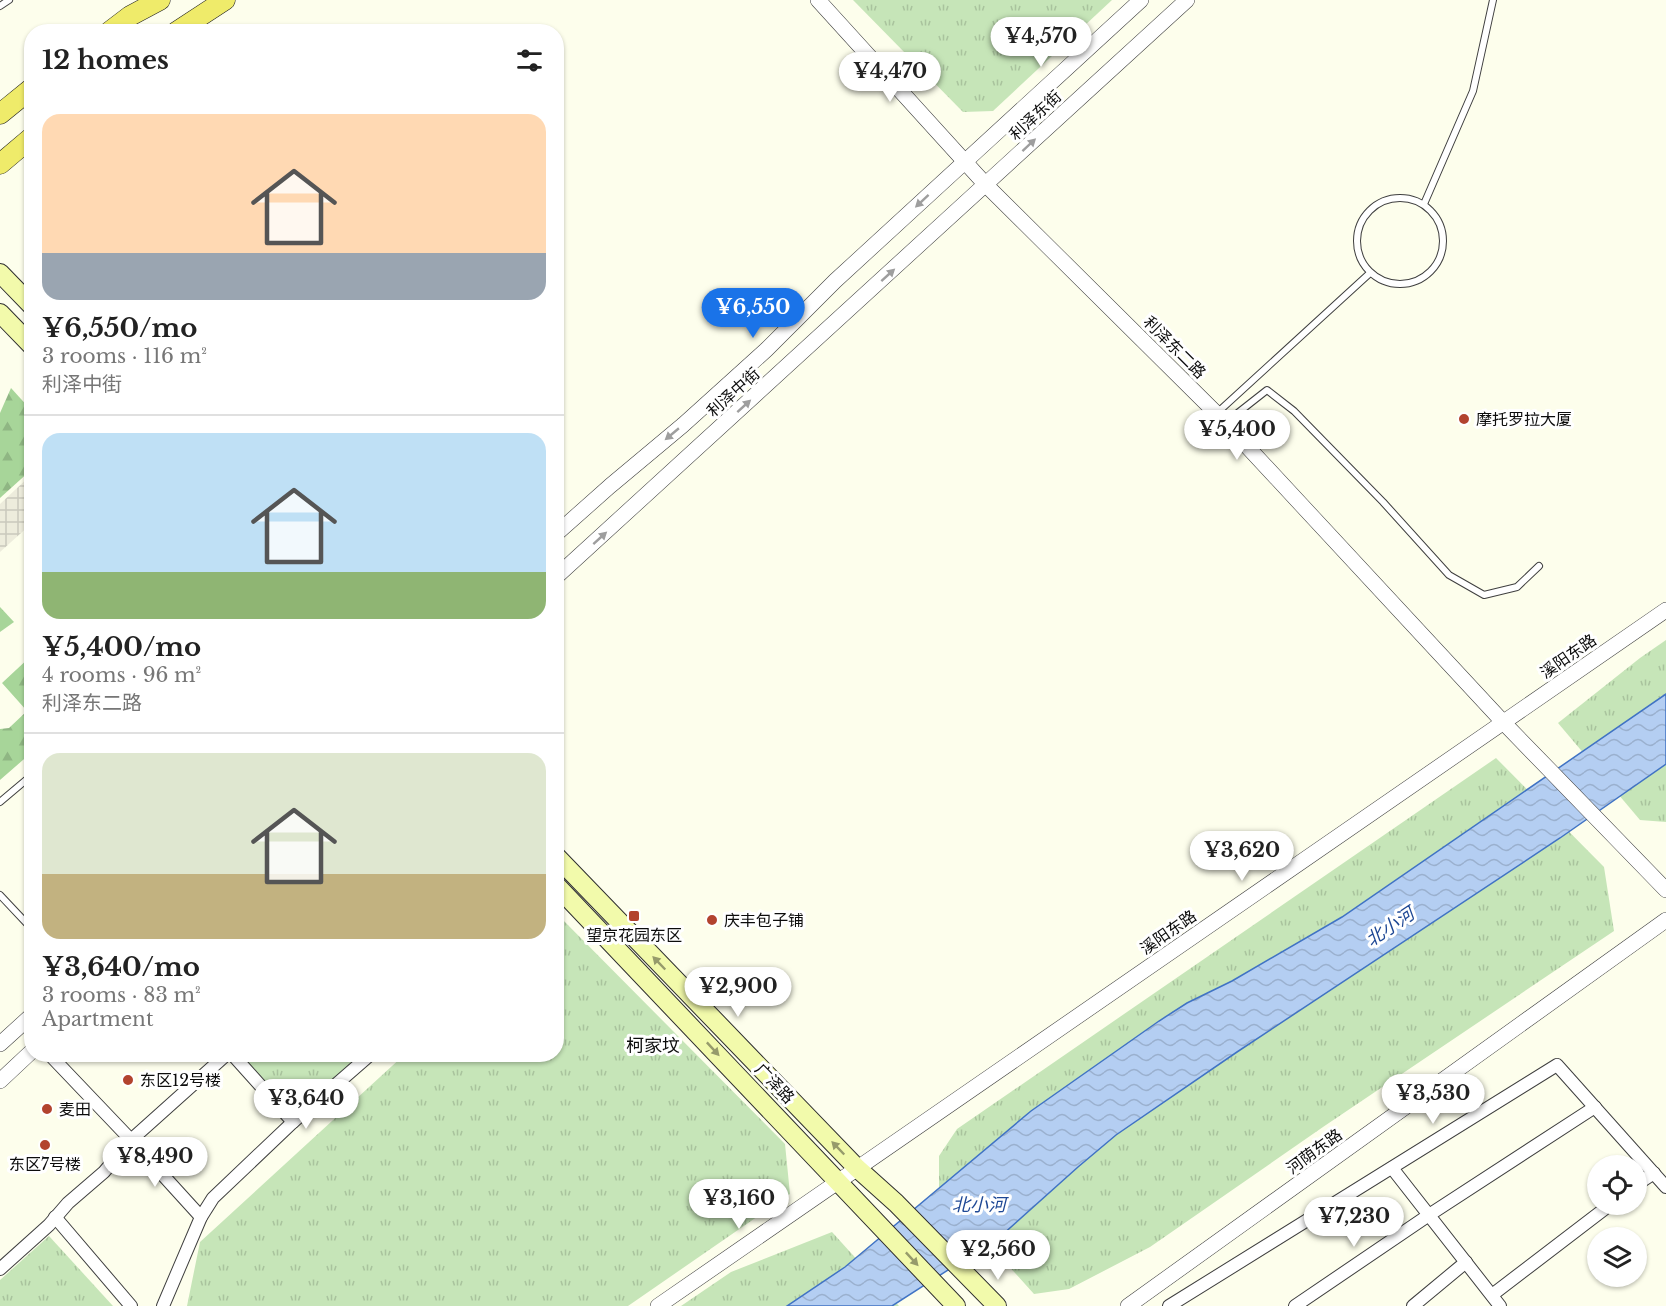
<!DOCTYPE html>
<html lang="en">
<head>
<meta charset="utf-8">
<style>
	body { margin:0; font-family:"Libre Baskerville","Noto Sans SC",serif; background:#f6f6f6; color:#222; height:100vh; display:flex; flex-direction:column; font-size:22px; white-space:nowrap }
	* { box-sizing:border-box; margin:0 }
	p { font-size:20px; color:#767676 }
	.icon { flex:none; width:33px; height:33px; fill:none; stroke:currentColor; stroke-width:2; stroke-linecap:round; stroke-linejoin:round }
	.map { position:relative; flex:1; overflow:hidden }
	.drawer { position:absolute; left:24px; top:24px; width:540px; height:1038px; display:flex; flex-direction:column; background:#fff; border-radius:24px; box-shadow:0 2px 4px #0004 }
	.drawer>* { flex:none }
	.tools { position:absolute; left:1587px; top:1155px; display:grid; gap:12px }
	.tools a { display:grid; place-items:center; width:60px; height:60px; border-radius:50%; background:#fff; box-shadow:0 2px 4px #0004; font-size:30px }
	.price { position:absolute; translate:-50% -51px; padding:0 14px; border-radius:21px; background:#fff; color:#222; font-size:20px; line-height:39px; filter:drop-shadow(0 2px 3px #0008) }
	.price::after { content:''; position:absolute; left:50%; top:36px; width:18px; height:14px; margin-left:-9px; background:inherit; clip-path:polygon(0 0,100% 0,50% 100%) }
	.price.selected { background:#1a73e8; color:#fff }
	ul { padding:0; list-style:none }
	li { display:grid; align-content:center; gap:12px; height:318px; padding:0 18px }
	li+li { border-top:2px solid #e0e0e0 }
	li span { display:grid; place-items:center; height:186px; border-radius:18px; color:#555 }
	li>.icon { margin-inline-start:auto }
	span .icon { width:108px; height:108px; fill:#fffc; stroke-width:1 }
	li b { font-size:26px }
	h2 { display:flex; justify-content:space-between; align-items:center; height:72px; padding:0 18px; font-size:26px }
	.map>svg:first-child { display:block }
</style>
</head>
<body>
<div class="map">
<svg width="1666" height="1306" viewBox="0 0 1666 1306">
	<defs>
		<pattern id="grass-tufts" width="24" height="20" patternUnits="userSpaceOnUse" patternTransform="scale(1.5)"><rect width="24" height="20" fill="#c6e5b8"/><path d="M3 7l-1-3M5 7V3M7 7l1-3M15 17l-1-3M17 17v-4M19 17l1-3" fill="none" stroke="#a9c39d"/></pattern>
		<pattern id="forest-firs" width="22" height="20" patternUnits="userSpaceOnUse" patternTransform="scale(1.5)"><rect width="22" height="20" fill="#a7d599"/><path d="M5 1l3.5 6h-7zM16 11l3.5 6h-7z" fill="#8fb683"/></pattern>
		<pattern id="plaza-grid" width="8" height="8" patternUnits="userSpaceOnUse" patternTransform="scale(1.5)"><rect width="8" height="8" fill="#edecdc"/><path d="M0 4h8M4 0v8" fill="none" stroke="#cac9bc"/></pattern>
		<pattern id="water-waves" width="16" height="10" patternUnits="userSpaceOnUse" patternTransform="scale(1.5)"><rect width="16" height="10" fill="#b4cef2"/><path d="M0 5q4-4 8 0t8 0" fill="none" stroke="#9ab0ce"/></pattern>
	</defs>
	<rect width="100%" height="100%" fill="#fdfeec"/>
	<g fill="url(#grass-tufts)">
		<path d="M853,0H1112L993,111L963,112Z"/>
		<path d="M1666,640V822L1640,820L1558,723L1640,658Z"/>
		<path d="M1496,758L1604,867L1614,931L1323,1127L1150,1247L1069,1289L1034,1294L939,1189V1156L957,1129Z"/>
		<path d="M557,914L785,1144L790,1194L628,1306H187L200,1242L404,1055L556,1054Z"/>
		<path d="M240,1054L365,1055L291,1118Z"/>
		<path d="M832,1232L899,1306H681L731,1272Z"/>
		<path d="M49,1236L113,1306H0V1280Z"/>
	</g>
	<g fill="url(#forest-firs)">
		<path d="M11,388L31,410V470L0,498V413Z"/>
		<path d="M0,607L14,622L0,632Z"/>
		<path d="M31,656L30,695L31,699V753L0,780V729L9,728L27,711L2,683Z"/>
	</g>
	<path fill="url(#plaza-grid)" d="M31,475V524L0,552V504Z"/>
	<path fill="url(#water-waves)" stroke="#4073c4" stroke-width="1.5" d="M1666,694V764L1560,838L1237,1052L1116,1135L1078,1167L1001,1236L892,1306H787L845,1267L1031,1111L1159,1021L1187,1003L1232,981L1342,917Z"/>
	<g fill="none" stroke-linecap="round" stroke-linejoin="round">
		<g stroke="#3f3f3f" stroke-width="8">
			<g id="service">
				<path d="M0,6L9,0"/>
				<circle cx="1400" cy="241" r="43"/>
				<path d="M1424,204L1473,91L1493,0"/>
				<path d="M1218,412L1370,273"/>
				<path d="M1225,423L1267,390L1294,411L1383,502L1449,575L1484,595L1517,587L1539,566"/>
				<path d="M0,802L32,775"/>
				<path d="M0,895L32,929"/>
			</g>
		</g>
		<g stroke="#3f3f3f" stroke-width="14">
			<g id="minor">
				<path d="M232,1054L293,1122"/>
				<path d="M1392,1168L1500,1306"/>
				<path d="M1636,1185L1654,1173"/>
				<path d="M55,1217L131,1306"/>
				<path d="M201,1217L131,1140L227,1054"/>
				<path d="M0,1269L49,1225L68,1203L104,1172L131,1140L49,1054"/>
				<path d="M1492,1295L1611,1204"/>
				<path d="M163,1306L201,1217L213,1198L293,1122L371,1054"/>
				<path d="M1169,1306L1557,1065L1666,1187"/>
				<path d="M1295,1306L1429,1215L1595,1107"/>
				<path d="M1413,1306L1466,1262"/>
			</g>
		</g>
		<g stroke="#3f3f3f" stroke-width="16">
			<g id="tertiary">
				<path d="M818,0L986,185L1217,414L1503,722L1666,890"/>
				<path d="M556,534L610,486L683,425L766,350L835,281L1141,0"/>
				<path d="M556,577L1187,0"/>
				<path d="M0,1044L32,1015"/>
				<path d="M0,1081L32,1051"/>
				<path d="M658,1306L1666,610"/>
				<path d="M1128,1306L1666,920"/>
			</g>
		</g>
		<g stroke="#2e2e2e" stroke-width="20">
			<g id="secondary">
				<path d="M0,273L32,306"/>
				<path d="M0,313L32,346"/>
				<path d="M556,856L857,1168L896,1203L997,1306"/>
				<path d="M556,885L956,1306"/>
			</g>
		</g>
		<g stroke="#1d1d1d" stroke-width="21">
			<g id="primary">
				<path d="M109,32L130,16L160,0"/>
				<path d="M176,32L225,0"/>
				<path d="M0,114L32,88"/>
				<path d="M0,164L32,137"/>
			</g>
		</g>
		<use href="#service" stroke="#fff" stroke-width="6"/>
		<use href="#minor" stroke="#fff" stroke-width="12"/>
		<use href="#tertiary" stroke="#fff" stroke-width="15"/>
		<use href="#secondary" stroke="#f2faab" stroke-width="18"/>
		<use href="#primary" stroke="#efeb6a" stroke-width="20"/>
	</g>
	<defs><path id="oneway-solid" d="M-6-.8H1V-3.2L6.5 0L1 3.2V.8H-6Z" transform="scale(1.5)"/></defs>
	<g fill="#9e9e9e">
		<use href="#oneway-solid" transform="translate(1029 145) rotate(-43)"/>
		<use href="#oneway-solid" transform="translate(922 201) rotate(137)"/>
		<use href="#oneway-solid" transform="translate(888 275) rotate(-42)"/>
		<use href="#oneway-solid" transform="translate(744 406) rotate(-42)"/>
		<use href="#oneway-solid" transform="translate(672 434) rotate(140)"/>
		<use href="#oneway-solid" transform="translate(600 538) rotate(-42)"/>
	</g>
	<g fill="#969b6b">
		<use href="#oneway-solid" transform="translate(659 963) rotate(-134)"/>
		<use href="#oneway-solid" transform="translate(713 1049) rotate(47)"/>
		<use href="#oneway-solid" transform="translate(838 1148) rotate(-134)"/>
		<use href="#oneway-solid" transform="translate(912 1259) rotate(47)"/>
	</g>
	<g fill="#b2432e" stroke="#fff" stroke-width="2">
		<circle cx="1464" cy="419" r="6"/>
		<rect x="628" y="910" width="12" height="12" rx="3"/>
		<circle cx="712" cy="920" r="6"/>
		<circle cx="128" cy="1080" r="6"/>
		<circle cx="47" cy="1109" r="6"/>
		<circle cx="45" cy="1145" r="6"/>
	</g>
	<g text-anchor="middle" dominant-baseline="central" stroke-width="6" stroke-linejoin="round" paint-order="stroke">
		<g font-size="16" fill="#0c0c0c" stroke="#fff">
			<text transform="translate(1035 115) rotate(-43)">利泽东街</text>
			<text transform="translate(1175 347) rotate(45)">利泽东二路</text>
			<text transform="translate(733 392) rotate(-42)">利泽中街</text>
			<text transform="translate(1568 656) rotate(-35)">溪阳东路</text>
			<text transform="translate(1168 932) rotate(-35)">溪阳东路</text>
			<text transform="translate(775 1083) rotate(46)">广泽路</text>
			<text transform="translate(1314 1151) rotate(-36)">河荫东路</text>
		</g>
		<g font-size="16" fill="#0c0c0c" stroke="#fff" text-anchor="start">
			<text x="1476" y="419">摩托罗拉大厦</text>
			<text x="724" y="920">庆丰包子铺</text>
			<text x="634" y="935" text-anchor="middle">望京花园东区</text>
			<text x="140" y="1080">东区12号楼</text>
			<text x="59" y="1109">麦田</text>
			<text x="45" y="1164" text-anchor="middle">东区7号楼</text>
		</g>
		<g font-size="18" font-style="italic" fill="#1e4895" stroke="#fff">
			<text transform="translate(1390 927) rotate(-34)">北小河</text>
			<text x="979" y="1205">北小河</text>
		</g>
		<g font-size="18" fill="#0c0c0c" stroke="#fff">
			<text x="653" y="1046">柯家坟</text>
		</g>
	</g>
</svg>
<div class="tools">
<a><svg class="icon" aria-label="locate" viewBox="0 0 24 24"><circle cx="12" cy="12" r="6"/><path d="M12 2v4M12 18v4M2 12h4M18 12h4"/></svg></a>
<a><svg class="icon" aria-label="layers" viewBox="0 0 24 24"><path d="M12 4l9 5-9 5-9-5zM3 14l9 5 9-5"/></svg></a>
</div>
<b class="price" style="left:1041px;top:68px">¥4,570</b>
<b class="price" style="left:890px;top:103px">¥4,470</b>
<b class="price selected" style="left:753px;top:339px">¥6,550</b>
<b class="price" style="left:1237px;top:461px">¥5,400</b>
<b class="price" style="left:1242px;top:882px">¥3,620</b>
<b class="price" style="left:738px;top:1018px">¥2,900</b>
<b class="price" style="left:1433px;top:1125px">¥3,530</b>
<b class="price" style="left:306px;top:1130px">¥3,640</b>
<b class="price" style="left:155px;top:1188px">¥8,490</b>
<b class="price" style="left:739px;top:1230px">¥3,160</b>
<b class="price" style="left:1354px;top:1248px">¥7,230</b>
<b class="price" style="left:998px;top:1281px">¥2,560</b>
<section class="drawer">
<h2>12 homes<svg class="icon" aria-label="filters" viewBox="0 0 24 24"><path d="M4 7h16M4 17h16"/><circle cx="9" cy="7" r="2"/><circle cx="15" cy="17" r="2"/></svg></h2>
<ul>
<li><span style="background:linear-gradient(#ffd9b3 75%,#9aa5b1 0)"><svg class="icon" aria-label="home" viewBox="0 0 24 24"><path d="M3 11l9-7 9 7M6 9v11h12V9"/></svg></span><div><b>¥6,550/mo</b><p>3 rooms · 116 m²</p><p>利泽中街</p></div></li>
<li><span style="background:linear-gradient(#bfe0f5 75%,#8fb573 0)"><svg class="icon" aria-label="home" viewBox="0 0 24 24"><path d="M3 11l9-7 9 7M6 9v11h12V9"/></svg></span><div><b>¥5,400/mo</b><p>4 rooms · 96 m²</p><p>利泽东二路</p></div></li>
<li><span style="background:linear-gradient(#dfe7d0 65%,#c2b280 0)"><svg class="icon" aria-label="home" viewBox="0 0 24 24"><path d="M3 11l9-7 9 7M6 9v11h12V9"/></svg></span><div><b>¥3,640/mo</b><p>3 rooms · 83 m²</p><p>Apartment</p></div></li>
</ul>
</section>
</div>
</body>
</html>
